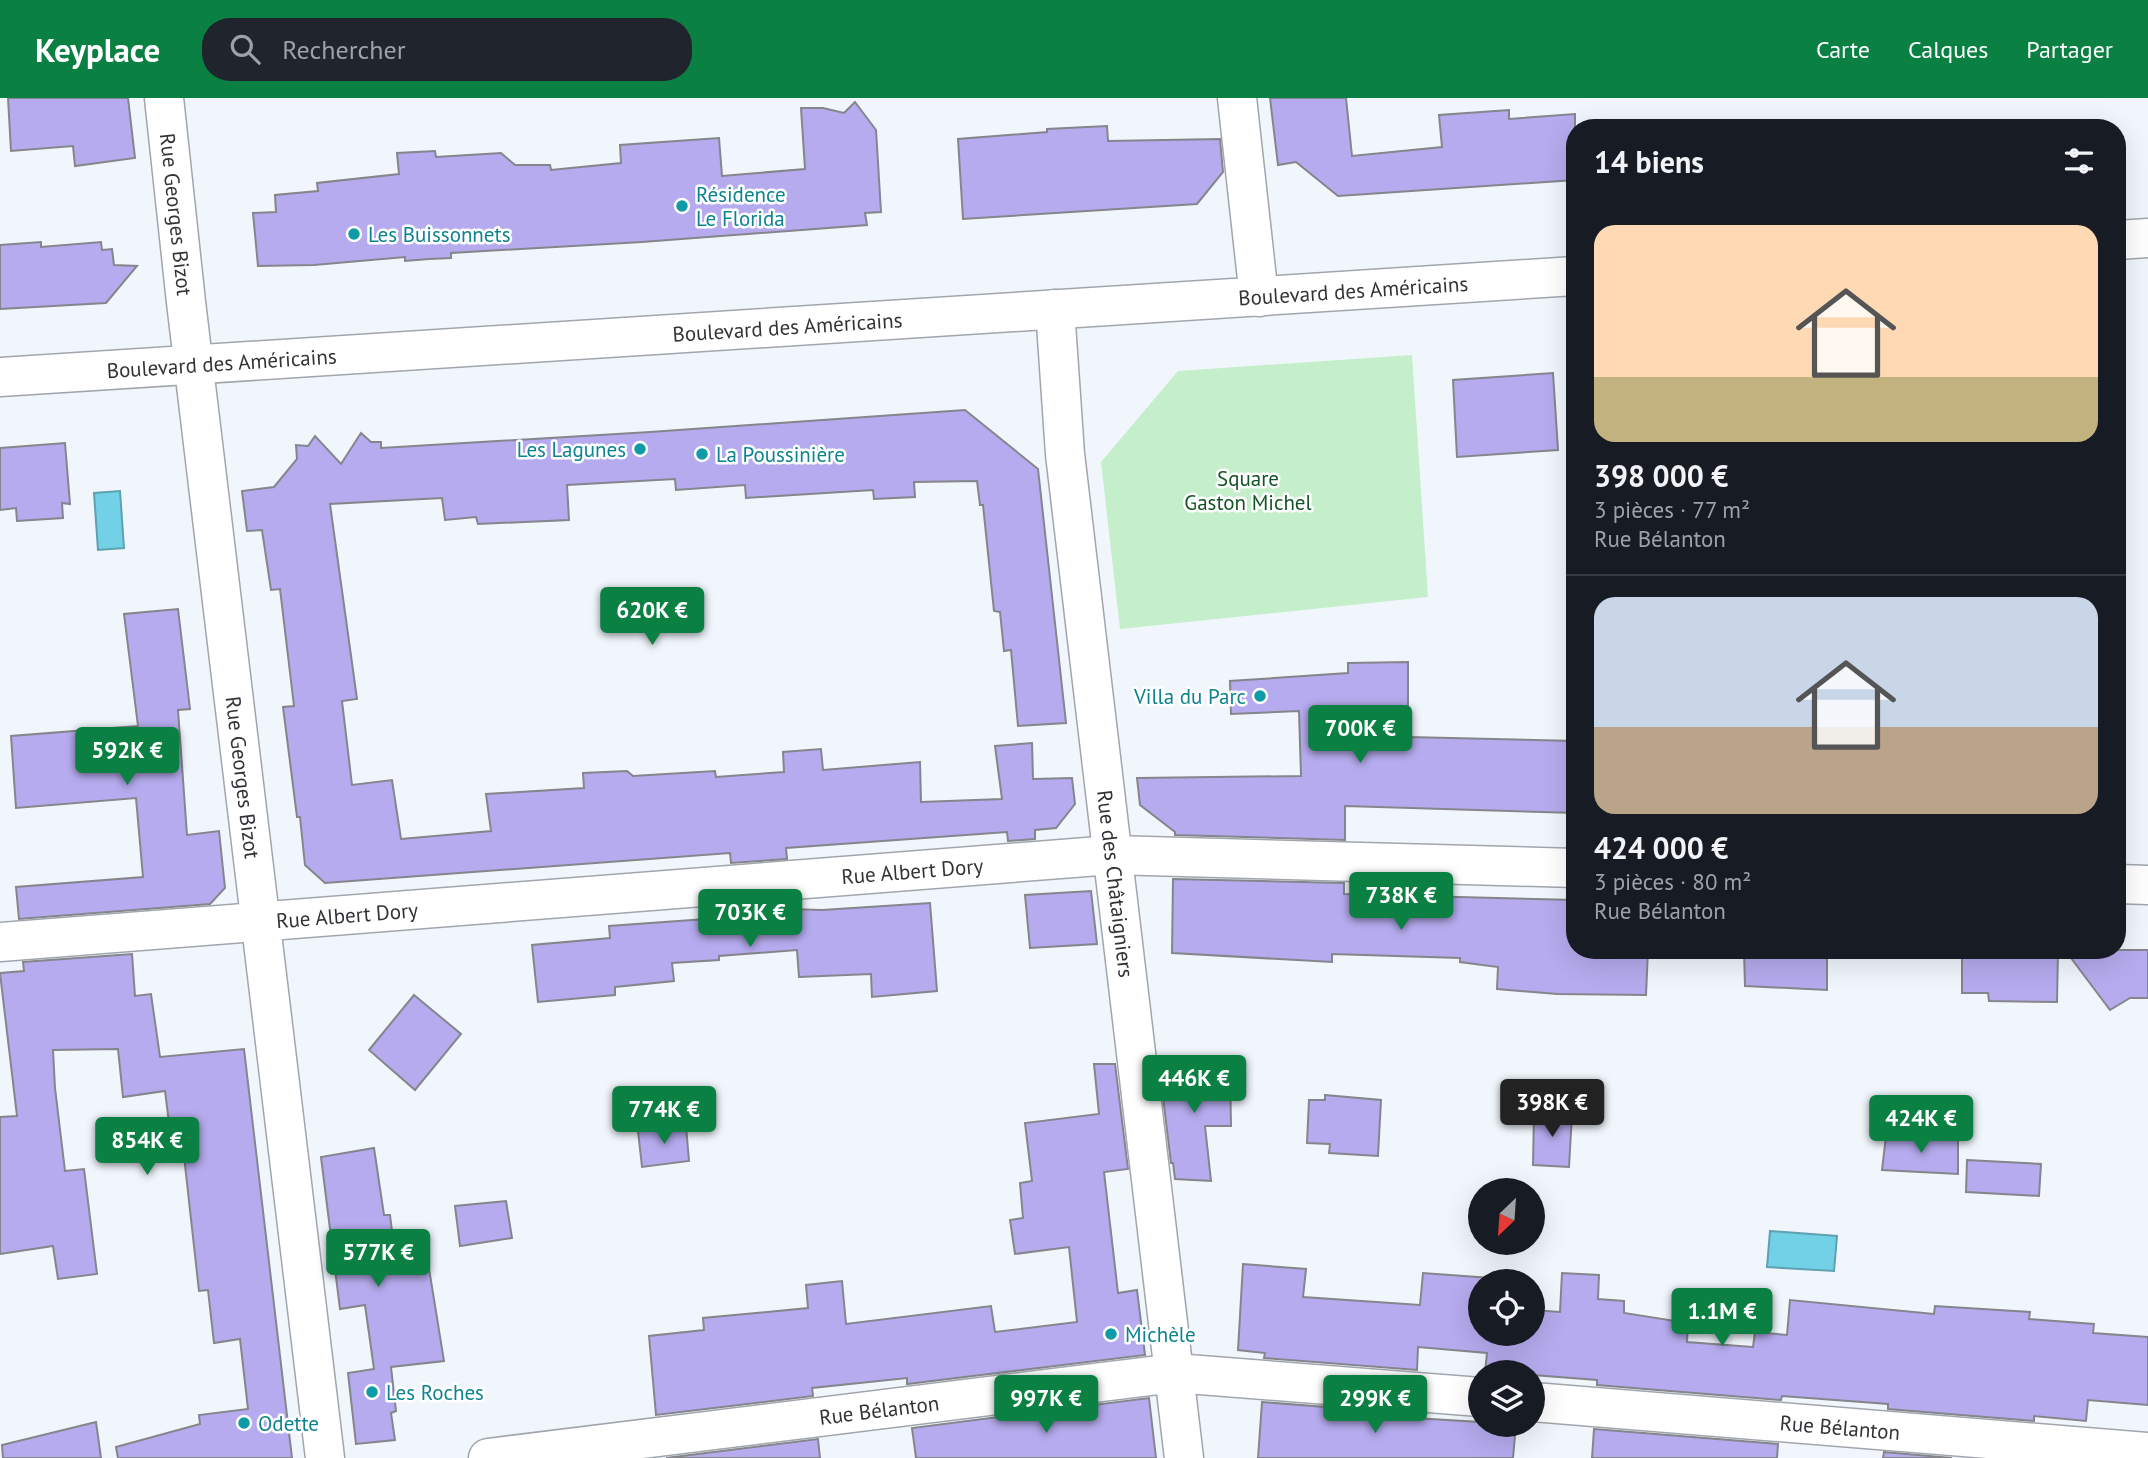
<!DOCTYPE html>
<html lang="fr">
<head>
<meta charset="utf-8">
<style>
	body { margin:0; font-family:"PT Sans",sans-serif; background:#20242c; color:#f1f3f6; height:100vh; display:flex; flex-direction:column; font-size:26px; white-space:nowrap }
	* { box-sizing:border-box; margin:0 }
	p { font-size:23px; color:#9ea1a6 }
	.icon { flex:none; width:38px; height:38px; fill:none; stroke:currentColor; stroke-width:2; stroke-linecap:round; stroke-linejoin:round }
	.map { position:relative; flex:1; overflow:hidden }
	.sheet { position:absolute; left:1566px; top:21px; width:560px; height:840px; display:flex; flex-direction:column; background:#171b24; border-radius:28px; box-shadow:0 7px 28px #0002 }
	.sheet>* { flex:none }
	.needle { width:46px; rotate:205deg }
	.controls { position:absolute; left:1468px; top:1080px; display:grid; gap:14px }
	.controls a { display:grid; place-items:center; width:77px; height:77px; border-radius:50%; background:#171b24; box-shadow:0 7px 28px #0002; font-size:35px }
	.price { position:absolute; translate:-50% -60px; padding:0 16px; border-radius:7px; background:#0b8043; color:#fff; font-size:23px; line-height:46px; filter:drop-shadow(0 2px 4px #0008) }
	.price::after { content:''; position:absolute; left:50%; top:42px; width:21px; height:16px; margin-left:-10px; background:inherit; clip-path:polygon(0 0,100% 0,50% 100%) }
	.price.active { background:#222; color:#fff }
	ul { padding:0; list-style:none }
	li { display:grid; align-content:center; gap:14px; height:371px; padding:0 28px }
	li+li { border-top:2px solid #363941 }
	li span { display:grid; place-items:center; height:217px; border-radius:21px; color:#555 }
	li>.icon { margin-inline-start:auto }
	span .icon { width:126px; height:126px; fill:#fffc; stroke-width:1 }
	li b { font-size:30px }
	h2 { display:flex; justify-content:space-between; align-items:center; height:84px; padding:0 28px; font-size:30px }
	header { display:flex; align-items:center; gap:42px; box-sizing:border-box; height:98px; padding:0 35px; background:#0b8043; color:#fff }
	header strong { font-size:33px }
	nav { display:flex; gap:38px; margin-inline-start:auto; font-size:24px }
	.search { width:490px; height:63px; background:#20242c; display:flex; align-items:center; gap:18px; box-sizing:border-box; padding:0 24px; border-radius:28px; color:#9ea1a6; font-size:26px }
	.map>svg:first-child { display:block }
</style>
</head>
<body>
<header>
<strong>Keyplace</strong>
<div class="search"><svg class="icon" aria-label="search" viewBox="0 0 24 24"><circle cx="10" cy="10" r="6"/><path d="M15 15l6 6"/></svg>Rechercher</div>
<nav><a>Carte</a><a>Calques</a><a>Partager</a></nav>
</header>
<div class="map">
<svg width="2148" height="1360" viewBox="0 0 2148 1360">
	<rect width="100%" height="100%" fill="#f1f6fd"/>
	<path fill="#c4efca" d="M1412,257L1428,499L1120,531L1101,364L1178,273Z"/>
	<g fill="#72d0e7" stroke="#5ea1b2" stroke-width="2">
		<path d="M120,393L124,450L98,452L94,395Z"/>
		<path d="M1770,1133L1837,1138L1834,1173L1767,1169Z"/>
	</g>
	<g fill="#b6abee" stroke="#85858c" stroke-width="2">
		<path d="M8,0H128L135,60L75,68L73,48L11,53Z"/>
		<path d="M1270,0H1346L1352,58L1442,49L1439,17L1509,12V21L1575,16V82L1338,98L1296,64L1278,67Z"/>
		<path d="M855,4L876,32L881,114L865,115L867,127L642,144L451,155V160L429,161L405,163V159L314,167L258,168L253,115L276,114L275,97L318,93L317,85L399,76L397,55L435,53L436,59L501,55L515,67H550L551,72L621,65L620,47L719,40L722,78L805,71L801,10H823L844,15Z"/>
		<path d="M1107,28L1108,43L1220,41L1223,74L1197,106L963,121L958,41L1047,34V31Z"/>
		<path d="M41,144V149L101,144L102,152L112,151L114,167L137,168L106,205L0,211V147Z"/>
		<path d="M1553,275L1558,352L1457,359L1453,282Z"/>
		<path d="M965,312L1038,371L1066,625L1018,628L1011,552L1004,553L1000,514L994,513L983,407H980L977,383L914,384L915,399L874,401L873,392L746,400L745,387L676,392L675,381L567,387L569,422L478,426L476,419L445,422L442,400L330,406L357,601L342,603L352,687L392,682L401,741L491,733L486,696L584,690L583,675L627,673L633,678L715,673L716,679L784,674L783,654L821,651L823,672L920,664L921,704L1002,701L995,648L1032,645L1033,681L1072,680L1075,706L1056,730L1035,732V741L1008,743L1007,734L786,750L787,761L731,765L730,755L325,785L305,767L300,719H297L283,609L294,608L280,491L271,492L262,432L247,433L242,393L274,389L297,361L296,347L308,348L315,338L341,366L361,335L371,344H381V350L650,334Z"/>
		<path d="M65,345L70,406L62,405L63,420L17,423L16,410L0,412V350Z"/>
		<path d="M178,511L190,611L178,612L187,737L219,733L225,790L210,806L19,821L16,789L143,779L136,700L16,710L11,638L138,628L124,516Z"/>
		<path d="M1408,564V639L1575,643V715L1345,708V742L1175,737V734L1140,707L1137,680L1301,678L1299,613L1231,616L1230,583L1348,575V565Z"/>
		<path d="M1173,781L1344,785V796L1575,802V852H1648L1646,897L1557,896L1497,891L1498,869L1460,864V860L1332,856V864L1172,855Z"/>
		<path d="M1091,793L1097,846L1030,850L1025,797Z"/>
		<path d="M788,804V811L822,812L930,805L937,893L872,899L871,876L799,879L797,852L719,858V862L672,865L674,883L615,889V897L538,904L532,847L610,840L609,828L734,819V809Z"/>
		<path d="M1744,852H1827V892L1745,888Z"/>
		<path d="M1962,852H2058L2057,904L1989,903L1988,895H1962Z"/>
		<path d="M2065,852H2148V900H2130L2110,912Z"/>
		<path d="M132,856L135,898L151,896L160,959L244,951L292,1360H118L116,1349L200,1326L199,1317L248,1311L240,1241L214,1245L208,1192L199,1193L182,1040L171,1041L165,993L123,999L118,951L53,952L55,990L65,1073L84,1071L97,1176L58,1181L53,1148L0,1156V1019L17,1018L0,875L24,873L23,864Z"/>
		<path d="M414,897L461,936L415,992L369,952Z"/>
		<path d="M1194,965V972L1230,971L1231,1028H1205L1211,1083L1175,1081L1173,1065H1171L1159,966Z"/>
		<path d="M1094,966H1115L1128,1071L1104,1074L1118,1195L1137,1192L1145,1257L907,1286V1280L812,1290L813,1298L656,1317L649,1238L704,1232L703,1220L808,1210L806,1187L842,1183L846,1226L991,1208L995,1234L1077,1224L1069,1149L1015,1156L1010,1122L1023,1120L1020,1085L1032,1083L1025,1025L1099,1016Z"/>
		<path d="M1325,997L1381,1002L1378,1058L1329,1055L1330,1046L1307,1045L1309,1002H1325Z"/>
		<path d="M1534,1014L1572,1016L1569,1069L1533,1067Z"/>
		<path d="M686,1028L689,1063L642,1069L638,1033Z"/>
		<path d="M1886,1038L1958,1041V1076L1882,1072Z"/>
		<path d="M374,1050L384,1117H390L395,1158L426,1152L444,1263L391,1269L396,1313L391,1315L395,1342L356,1346L348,1275L374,1271L365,1207L340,1211L321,1059Z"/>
		<path d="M1967,1062L2041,1066L2039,1098L1966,1094Z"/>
		<path d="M506,1103L512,1140L460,1148L455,1108Z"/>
		<path d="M1243,1166L1306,1171L1303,1199L1420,1207L1423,1175L1491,1180V1183H1480V1236H1533V1212L1560,1214L1562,1175L1599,1177L1598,1201L1624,1203V1215L1688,1225L1687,1244L1753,1249L1755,1234L1787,1237L1790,1202L1934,1216L1935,1208L2030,1214L2029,1221L2094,1226L2093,1235L2148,1239V1307L2088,1302L2086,1323L2034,1318V1323L1888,1311V1306L1782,1298L1781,1302L1597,1287V1282L1533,1277V1274H1485L1487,1255L1418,1249L1417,1272L1264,1260L1265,1255L1238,1252Z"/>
		<path d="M1149,1300L1156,1360H916L912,1330Z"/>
		<path d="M1262,1304L1415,1316L1414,1320L1480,1324V1326H1516L1513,1360H1258Z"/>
		<path d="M96,1324L101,1360H3L2,1347Z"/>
		<path d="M1594,1331L1778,1346L1777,1360H1592Z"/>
		<path d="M818,1341L820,1360H666Z"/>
		<path d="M1884,1354L1952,1360H1883Z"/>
	</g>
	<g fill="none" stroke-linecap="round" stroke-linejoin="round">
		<g stroke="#a1a6ad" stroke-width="41">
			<g id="minor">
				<path id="s1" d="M164,0L186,204L325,1360"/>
				<path d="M1237,0L1259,199"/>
				<path d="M2118,142L2148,140"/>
				<path id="s2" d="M1055,211L1065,356L1184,1360"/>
				<path id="s3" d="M0,279L1575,178"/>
				<path d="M2118,786L2148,787"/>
				<path id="s4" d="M0,844L1112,757L1575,770"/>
				<path id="s5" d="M1533,1304L2148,1354"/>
				<path id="s6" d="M488,1360L1175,1275L1480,1299"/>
			</g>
		</g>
		<use href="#minor" stroke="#fff" stroke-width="38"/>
	</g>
	<g fill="#0f9aa8" stroke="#fff" stroke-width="2.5">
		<circle cx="682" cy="108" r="7"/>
		<circle cx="354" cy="136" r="7"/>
		<circle cx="640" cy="351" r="7"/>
		<circle cx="702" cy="356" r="7"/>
		<circle cx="1260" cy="598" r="7"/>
		<circle cx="1111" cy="1236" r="7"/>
		<circle cx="372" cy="1294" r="7"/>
		<circle cx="244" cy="1325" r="7"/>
	</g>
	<g text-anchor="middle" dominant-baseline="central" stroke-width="5" stroke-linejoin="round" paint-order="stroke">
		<g font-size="21" fill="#0d838f" stroke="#fff" text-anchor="start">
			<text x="696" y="96">Résidence<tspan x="696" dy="24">Le Florida</tspan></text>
			<text x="368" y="136">Les Buissonnets</text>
			<text x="626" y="351" text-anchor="end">Les Lagunes</text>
			<text x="716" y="356">La Poussinière</text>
			<text x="1246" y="598" text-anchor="end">Villa du Parc</text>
			<text x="1125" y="1236">Michèle</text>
			<text x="386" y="1294">Les Roches</text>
			<text x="258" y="1325">Odette</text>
		</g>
		<g font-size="21" fill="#313336" stroke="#fff">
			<text stroke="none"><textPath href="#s1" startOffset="117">Rue Georges Bizot</textPath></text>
			<text stroke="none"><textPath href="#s3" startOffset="1356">Boulevard des Américains</textPath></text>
			<text stroke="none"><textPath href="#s3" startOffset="789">Boulevard des Américains</textPath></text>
			<text stroke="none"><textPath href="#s3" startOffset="222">Boulevard des Américains</textPath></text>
			<text stroke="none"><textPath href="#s1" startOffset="684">Rue Georges Bizot</textPath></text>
			<text stroke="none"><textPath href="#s4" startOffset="915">Rue Albert Dory</textPath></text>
			<text stroke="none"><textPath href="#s2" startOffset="578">Rue des Châtaigniers</textPath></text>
			<text stroke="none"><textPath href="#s4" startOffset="348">Rue Albert Dory</textPath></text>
			<text stroke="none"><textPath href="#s6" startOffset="394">Rue Bélanton</textPath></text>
			<text stroke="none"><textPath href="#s5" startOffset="308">Rue Bélanton</textPath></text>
		</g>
		<g font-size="21" fill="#135425" stroke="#fff">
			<text x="1248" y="380">Square<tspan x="1248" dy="24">Gaston Michel</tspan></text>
		</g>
	</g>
</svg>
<div class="controls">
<a><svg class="needle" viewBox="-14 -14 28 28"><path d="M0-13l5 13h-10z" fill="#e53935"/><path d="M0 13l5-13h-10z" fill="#9ea1a6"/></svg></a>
<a><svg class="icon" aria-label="locate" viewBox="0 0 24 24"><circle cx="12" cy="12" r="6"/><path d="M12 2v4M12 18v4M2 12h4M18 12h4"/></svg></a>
<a><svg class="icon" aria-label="layers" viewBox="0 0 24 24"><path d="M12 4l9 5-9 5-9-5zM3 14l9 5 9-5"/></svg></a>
</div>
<b class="price" style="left:652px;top:549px">620K €</b>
<b class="price" style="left:1360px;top:667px">700K €</b>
<b class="price" style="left:127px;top:689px">592K €</b>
<b class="price" style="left:1401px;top:834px">738K €</b>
<b class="price" style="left:750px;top:851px">703K €</b>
<b class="price" style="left:1194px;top:1017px">446K €</b>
<b class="price active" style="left:1552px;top:1041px">398K €</b>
<b class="price" style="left:664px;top:1048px">774K €</b>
<b class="price" style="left:1921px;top:1057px">424K €</b>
<b class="price" style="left:147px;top:1079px">854K €</b>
<b class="price" style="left:378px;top:1191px">577K €</b>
<b class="price" style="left:1722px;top:1250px">1.1M €</b>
<b class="price" style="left:1046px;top:1337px">997K €</b>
<b class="price" style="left:1375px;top:1337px">299K €</b>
<section class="sheet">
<h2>14 biens<svg class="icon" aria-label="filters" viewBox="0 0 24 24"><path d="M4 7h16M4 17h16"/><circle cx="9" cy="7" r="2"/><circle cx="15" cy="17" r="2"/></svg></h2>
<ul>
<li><span style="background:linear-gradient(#ffd9b3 70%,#c2b280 0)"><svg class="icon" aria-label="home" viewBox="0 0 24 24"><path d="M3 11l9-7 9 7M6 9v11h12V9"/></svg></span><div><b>398 000 €</b><p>3 pièces · 77 m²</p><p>Rue Bélanton</p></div></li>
<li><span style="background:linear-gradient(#c9d6e8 60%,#b9a48a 0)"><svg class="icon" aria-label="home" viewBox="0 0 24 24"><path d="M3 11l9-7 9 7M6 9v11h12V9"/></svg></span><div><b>424 000 €</b><p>3 pièces · 80 m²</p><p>Rue Bélanton</p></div></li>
</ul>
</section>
</div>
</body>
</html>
